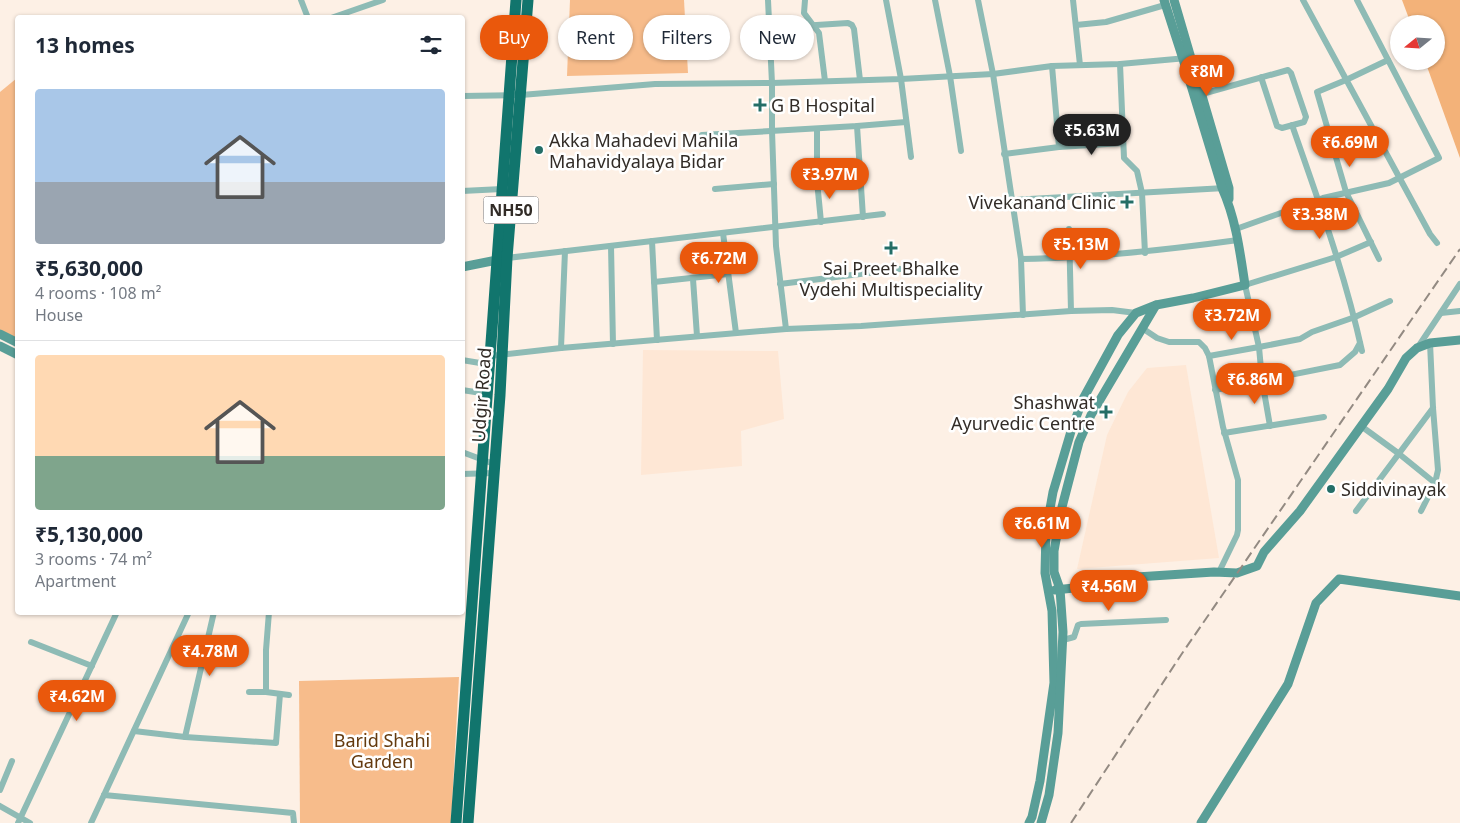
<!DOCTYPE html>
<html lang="en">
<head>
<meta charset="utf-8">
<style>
	body { margin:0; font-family:"Noto Sans",sans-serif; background:#f6f6f7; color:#1f2937; height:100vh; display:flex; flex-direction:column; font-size:19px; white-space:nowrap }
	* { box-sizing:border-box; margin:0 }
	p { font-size:16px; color:#747a83 }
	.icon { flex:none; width:28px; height:28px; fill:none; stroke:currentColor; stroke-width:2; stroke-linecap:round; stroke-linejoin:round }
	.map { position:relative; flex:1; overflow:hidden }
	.side { position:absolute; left:15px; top:15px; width:450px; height:600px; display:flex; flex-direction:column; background:#fff; border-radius:5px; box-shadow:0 1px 4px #0004 }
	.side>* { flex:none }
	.hud { position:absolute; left:480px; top:15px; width:475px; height:45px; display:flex; gap:10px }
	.needle { width:32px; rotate:252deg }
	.fabs { position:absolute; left:1390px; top:15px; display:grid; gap:10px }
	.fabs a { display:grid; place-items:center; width:55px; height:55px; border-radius:50%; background:#fff; box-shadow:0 1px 4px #0004; font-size:25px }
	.price { position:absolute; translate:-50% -42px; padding:0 11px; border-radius:18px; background:#ea580c; color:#fff; font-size:16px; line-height:32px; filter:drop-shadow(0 1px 2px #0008) }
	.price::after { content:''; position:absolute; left:50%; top:30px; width:15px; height:11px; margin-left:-8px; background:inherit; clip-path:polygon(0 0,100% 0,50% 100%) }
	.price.selected { background:#222; color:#fff }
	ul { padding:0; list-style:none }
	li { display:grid; align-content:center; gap:10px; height:265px; padding:0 20px }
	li+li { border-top:1px solid #e0e1e3 }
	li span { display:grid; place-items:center; height:155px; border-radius:5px; color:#555 }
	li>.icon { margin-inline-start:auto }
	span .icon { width:90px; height:90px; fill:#fffc; stroke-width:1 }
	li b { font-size:21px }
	h2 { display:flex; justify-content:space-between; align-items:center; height:60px; padding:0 20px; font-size:21px }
	.pill { padding:0 18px; border-radius:22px; background:#fff; box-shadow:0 1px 4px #0004; font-size:18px; line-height:45px }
	.pill.selected { background:#ea580c; color:#fff }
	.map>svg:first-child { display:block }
</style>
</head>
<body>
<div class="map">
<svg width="1460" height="823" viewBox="0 0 1460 823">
	<rect width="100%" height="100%" fill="#fdf0e5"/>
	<g fill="#fee7d5">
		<path d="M643,350L778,351L784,419L741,431L742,466L641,475Z"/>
		<path d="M1186,365L1219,558L1077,569L1107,435L1128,392L1147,368Z"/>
	</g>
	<g fill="#f7bc8b">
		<path d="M570,0H684L688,73L567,76Z"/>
		<path d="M17,78V339L0,331V92Z"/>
		<path d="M459,677L451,823H300L299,681Z"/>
	</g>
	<path fill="#f3b279" d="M1402,0H1460V158L1425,61H1436V24H1411Z"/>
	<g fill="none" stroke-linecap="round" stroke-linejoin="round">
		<g stroke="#8ebbb5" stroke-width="6">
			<path d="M301,0L308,18"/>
			<path d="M768,0L772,83V131L776,246L786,329"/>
			<path d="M805,0L804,13L819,33L825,81"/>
			<path d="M886,0L901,79L911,157"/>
			<path d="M935,0L950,76L961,151"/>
			<path d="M978,0L993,74L1021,259C1094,258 1166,250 1238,240"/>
			<path d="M1073,0L1080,65"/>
			<path d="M1303,0L1430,234L1437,243"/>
			<path d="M331,18L383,0"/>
			<path d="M1076,25L1106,22L1165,5"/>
			<path d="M769,28L848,23L852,25L854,29L860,80"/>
			<path d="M1120,64L1124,158L1137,171L1142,193L1145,253"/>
			<path d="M1202,94L1288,70L1291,73L1306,117L1304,122L1282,128L1277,126L1261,77"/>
			<path d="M462,96L521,95L655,84L772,83L901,79L993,74L1052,66L1120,64L1187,58"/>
			<path d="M1292,125C1318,199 1345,274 1362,351"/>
			<path d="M857,126L863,217"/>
			<path d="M817,129V181L821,222"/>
			<path d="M702,135L857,126L906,122"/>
			<path d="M1059,147L1123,143"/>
			<path d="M1004,154L1059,147L1052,66"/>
			<path d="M715,189L774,184"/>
			<path d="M462,191L502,189"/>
			<path d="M1012,200L1225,188"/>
			<path d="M1069,229L1071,311"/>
			<path d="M1236,229L1323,198L1389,183L1439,158L1357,0"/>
			<path d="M723,233L736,333"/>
			<path d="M652,241L657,340"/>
			<path d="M1371,242L1336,257L1245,285L1259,347L1300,339L1312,332L1355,317L1390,301"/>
			<path d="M611,246L613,344"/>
			<path d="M507,258L883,214"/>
			<path d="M1021,259L1023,315"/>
			<path d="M1379,259L1346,192L1317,92L1346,80L1388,60"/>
			<path d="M693,279L697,336"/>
			<path d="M654,282L728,274"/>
			<path d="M780,284L900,269"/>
			<path d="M1441,313L1460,311"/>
			<path d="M1142,328L1157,338L1169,342H1199L1205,348L1209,356L1223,427L1238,480V530L1237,535L1219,572"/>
			<path d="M1418,347L1460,284"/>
			<path d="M561,348L565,251"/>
			<path d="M490,356L561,348L786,329L861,326L1071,311L1112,310L1136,313"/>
			<path d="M1209,356L1259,347L1262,380L1270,426"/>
			<path d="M462,360L492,365"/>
			<path d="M462,390L488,394"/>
			<path d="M1215,390L1340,365L1355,352L1360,343"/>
			<path d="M1361,426L1398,453L1435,483"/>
			<path d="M1224,433L1324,417"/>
			<path d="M462,452L494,464"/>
			<path d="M462,474L494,473"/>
			<path d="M1356,511L1433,408"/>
			<path d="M1421,511L1435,483L1438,470L1433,408L1430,343"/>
			<path d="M1063,640L1074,637L1078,625L1081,624L1166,620"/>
			<path d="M31,642L92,666"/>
			<path d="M249,692H266L289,695"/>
			<path d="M266,692V650L269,612"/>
			<path d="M134,731L185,737L276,743L280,694"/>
			<path d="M185,737L214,612"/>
			<path d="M0,790L12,761"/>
			<path d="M104,795L293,813L294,823"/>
			<path d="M0,806L30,823"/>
			<path d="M18,823L117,612"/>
			<path d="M91,823L189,612"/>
		</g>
		<g stroke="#599e97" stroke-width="9">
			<path d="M1174,0L1229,188V199"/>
			<path d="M462,267L502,259"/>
			<path d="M0,334L18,343"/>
			<path d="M0,346L18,355"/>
			<path d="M1055,590L1083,587L1121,578L1214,572L1237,573L1257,566L1264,552L1300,511L1388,389L1406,358L1417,348L1430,343L1460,340"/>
			<path d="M1029,823L1032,817L1040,781L1054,683L1052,611L1045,573L1046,531L1053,492L1072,428L1083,399L1118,335L1136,313L1156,305L1193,298L1245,285C1240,252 1236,219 1222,188L1183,59L1164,0"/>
			<path d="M1041,823L1049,795L1058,733L1063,632L1060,589L1054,572V551L1062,507L1079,442L1091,415L1156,305"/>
			<path d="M1201,823L1288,684L1316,603L1339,579L1460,596"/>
		</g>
		<g stroke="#11756d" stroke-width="11">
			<path d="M456,823L516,0"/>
			<path d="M468,823L500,395L507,258L528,0"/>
		</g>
		<path stroke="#938a82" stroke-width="2" stroke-dasharray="10 5" stroke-linecap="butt" d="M1071,823L1181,655L1460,249"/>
	</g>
	<g fill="#246e67" stroke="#fff" stroke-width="2">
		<path d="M757.5 97.5h5v5h5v5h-5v5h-5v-5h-5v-5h5z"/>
		<circle cx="539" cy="150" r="5"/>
		<path d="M1124.5 194.5h5v5h5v5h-5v5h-5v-5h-5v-5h5z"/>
		<path d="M888.5 240.5h5v5h5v5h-5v5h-5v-5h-5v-5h5z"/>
		<path d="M1103.5 404.5h5v5h5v5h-5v5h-5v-5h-5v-5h5z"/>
		<circle cx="1331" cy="489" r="5"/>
	</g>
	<g text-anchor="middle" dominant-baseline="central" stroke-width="5" stroke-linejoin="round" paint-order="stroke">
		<rect fill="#fff" stroke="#706b68" stroke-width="1" x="483.5" y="196.5" width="55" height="27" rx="4"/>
		<g font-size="16" font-weight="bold" fill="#322c27">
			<text x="511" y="210">NH50</text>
		</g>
		<g font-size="18" fill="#322c27" stroke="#fff" text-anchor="start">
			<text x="771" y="105">G B Hospital</text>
			<text x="549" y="140">Akka Mahadevi Mahila<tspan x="549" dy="21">Mahavidyalaya Bidar</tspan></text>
			<text x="1116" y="202" text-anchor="end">Vivekanand Clinic</text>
			<text x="891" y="268" text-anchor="middle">Sai Preet Bhalke<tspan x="891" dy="21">Vydehi Multispeciality</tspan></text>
			<text x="1095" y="402" text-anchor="end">Shashwat<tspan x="1095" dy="21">Ayurvedic Centre</tspan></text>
			<text x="1341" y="489">Siddivinayak</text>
		</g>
		<g font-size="18" fill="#322c27" stroke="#fff">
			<text transform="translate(481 395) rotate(-86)">Udgir Road</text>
		</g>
		<g font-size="18" fill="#643a0e" stroke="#fff">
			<text x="382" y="740">Barid Shahi<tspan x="382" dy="21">Garden</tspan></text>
		</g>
	</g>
</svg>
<div class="fabs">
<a><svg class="needle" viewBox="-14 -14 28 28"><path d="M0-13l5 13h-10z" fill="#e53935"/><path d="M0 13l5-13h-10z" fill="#747a83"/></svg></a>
</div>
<b class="price" style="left:1207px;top:97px">₹8M</b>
<b class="price selected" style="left:1092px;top:156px">₹5.63M</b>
<b class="price" style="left:1350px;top:168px">₹6.69M</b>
<b class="price" style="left:830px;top:200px">₹3.97M</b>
<b class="price" style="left:1320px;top:240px">₹3.38M</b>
<b class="price" style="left:1081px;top:270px">₹5.13M</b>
<b class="price" style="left:719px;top:284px">₹6.72M</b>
<b class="price" style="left:1232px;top:341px">₹3.72M</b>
<b class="price" style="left:1255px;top:405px">₹6.86M</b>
<b class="price" style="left:1042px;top:549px">₹6.61M</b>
<b class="price" style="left:1109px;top:612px">₹4.56M</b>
<b class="price" style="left:210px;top:677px">₹4.78M</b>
<b class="price" style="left:77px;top:722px">₹4.62M</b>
<div class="hud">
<a class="pill selected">Buy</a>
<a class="pill">Rent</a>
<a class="pill">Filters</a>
<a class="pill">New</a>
</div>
<section class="side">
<h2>13 homes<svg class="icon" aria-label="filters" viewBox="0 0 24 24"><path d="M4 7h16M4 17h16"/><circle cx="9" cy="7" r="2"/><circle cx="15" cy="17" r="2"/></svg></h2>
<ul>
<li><span style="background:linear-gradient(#a9c7e8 60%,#9aa5b1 0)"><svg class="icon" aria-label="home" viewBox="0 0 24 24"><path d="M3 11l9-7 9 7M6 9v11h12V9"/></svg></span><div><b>₹5,630,000</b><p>4 rooms · 108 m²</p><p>House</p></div></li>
<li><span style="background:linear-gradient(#ffd9b3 65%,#7fa58c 0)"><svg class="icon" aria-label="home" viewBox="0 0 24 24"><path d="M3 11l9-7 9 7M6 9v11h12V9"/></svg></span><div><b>₹5,130,000</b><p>3 rooms · 74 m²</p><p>Apartment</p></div></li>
</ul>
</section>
</div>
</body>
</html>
